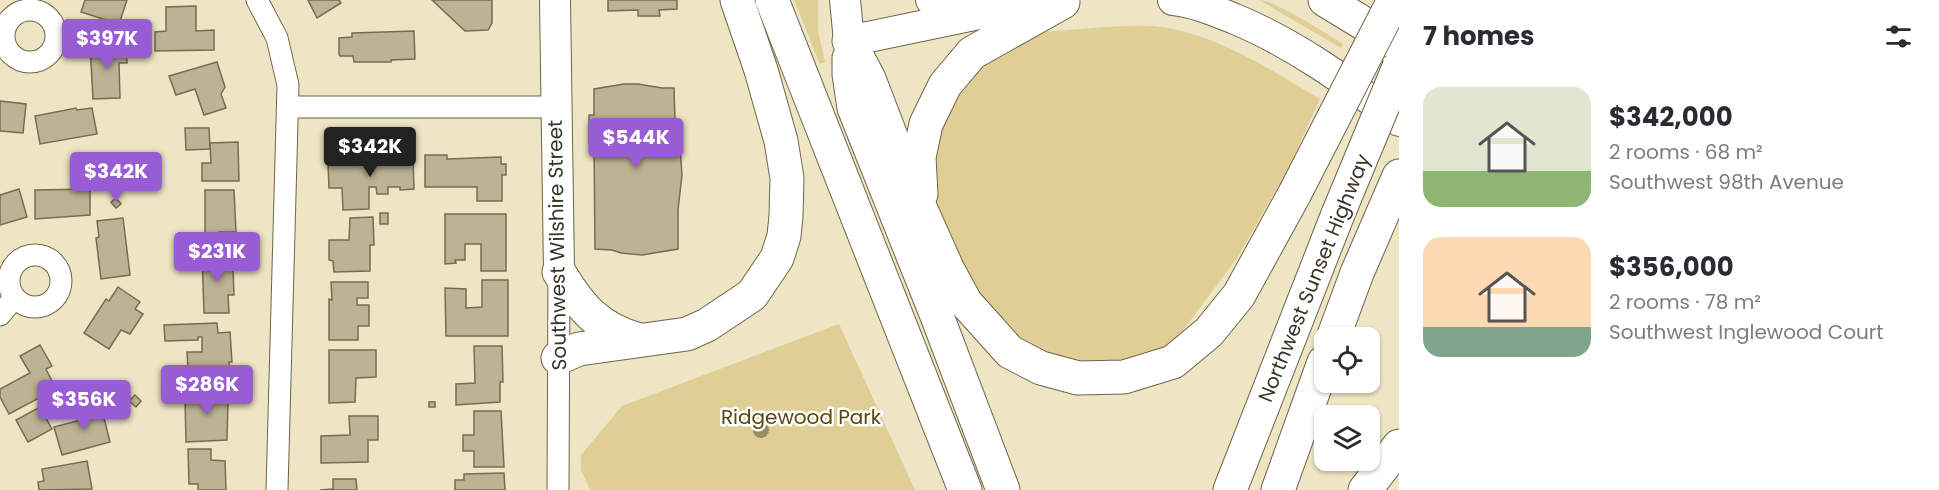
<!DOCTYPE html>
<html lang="en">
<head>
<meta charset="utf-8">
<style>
	body { margin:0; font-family:Poppins,sans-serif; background:#f2f2f3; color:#2b2b33; height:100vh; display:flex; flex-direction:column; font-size:22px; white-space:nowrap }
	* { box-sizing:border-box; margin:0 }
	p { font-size:20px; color:#7c7c81 }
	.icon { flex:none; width:33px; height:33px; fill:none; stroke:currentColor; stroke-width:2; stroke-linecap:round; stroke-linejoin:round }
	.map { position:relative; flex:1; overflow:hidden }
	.panel { display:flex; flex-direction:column; background:#fff; width:540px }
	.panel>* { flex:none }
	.tools { position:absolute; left:1314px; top:327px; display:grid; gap:12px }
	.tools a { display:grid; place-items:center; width:66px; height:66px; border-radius:12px; background:#fff; box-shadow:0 2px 4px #0004; font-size:30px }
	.price { position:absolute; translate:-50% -51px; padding:0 14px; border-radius:6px; background:#985cd4; color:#fff; font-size:20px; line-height:39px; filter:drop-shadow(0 2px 3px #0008) }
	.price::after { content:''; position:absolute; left:50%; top:36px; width:18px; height:14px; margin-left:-9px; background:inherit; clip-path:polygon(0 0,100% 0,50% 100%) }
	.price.current { background:#222; color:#fff }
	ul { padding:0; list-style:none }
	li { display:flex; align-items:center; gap:18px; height:150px; padding:0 24px }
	li span { display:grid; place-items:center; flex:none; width:168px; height:120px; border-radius:18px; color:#555 }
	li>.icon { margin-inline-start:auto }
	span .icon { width:72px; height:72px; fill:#fffc; stroke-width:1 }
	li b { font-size:26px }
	h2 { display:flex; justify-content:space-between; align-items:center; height:72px; padding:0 24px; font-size:26px }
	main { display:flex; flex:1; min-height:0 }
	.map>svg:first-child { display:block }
</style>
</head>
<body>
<main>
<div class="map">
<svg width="1399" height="490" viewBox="0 0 1399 490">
	<rect width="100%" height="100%" fill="#eee5c4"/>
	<g fill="#dfcf95">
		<path d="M794,0H818V31L825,62L820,64Z"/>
		<path d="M1259,0C1275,0 1327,34 1343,44L1341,48Z"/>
		<path d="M1106,27C1124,26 1143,25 1161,27C1216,34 1273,71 1320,99L1288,169L1237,258L1182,332L1165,350L1124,364L1063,362L1015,337L994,318L955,258L932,192L931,146L969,71L1043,32Z"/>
		<path d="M839,324L915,490H590L581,470V455L622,406Z"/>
	</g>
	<g fill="#bcb394" stroke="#756d4f" stroke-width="1.5">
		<path d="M85,0H127L119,24L81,12Z"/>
		<path d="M308,0H339L341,3L317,18Z"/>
		<path d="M432,0H492V23L488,30L465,31Z"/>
		<path d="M608,0H677V9L659,10L660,16H638V10L608,11Z"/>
		<path d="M196,6V31L214,30V50L155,51V32L166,31V7Z"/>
		<path d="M414,31L415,59L391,60V62H354L353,56H340L339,54V38L352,37V33Z"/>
		<path d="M126,43L127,63H119L120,98L93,99L90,46Z"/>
		<path d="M217,62L225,87L221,94L226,108L204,115L195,89L176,95L169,76Z"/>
		<path d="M624,84H638L662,88H674L675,121L679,134L682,175L678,210V249L642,255L621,253L612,250L595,249L594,143H589V115H594V89Z"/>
		<path d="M0,101L26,104L23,133L0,131Z"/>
		<path d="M76,108L77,110L92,108L97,134L40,144L35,116Z"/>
		<path d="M185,128H209L210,149L186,150Z"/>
		<path d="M238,142L239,181H202V163H211L210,143Z"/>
		<path d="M425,155H447V159L501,157V164H506V175H502V201H477V187H425Z"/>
		<path d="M348,156H360L361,159L413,157L414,189L400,190V187H388V194H377L376,187H369V209L343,210L342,188H329L328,164L349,163Z"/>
		<path d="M19,189L27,217L0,225V195Z"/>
		<path d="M90,189V215L35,219V190Z"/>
		<path d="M205,190H234L236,232H219V246L179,247V233H205Z"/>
		<path d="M116,198L121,204L116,208L111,202Z"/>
		<rect x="380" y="213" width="8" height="11"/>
		<path d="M445,214H506V271H481V244H465V260H455L456,263L445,264Z"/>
		<path d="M373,217L374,245H370V271L334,272L333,261L329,260V240H349L350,218Z"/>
		<path d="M123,218L130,275L101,279L96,238L99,237L97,221Z"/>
		<path d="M202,254H227L228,269L233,268L234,295H228L229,313H204Z"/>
		<path d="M482,280H508V336H446L445,288L466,289V308L482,307Z"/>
		<path d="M331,282H368V298H357V305H369V326H358V340H329V299L332,300Z"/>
		<path d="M118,287L140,302L135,309L143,314L130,334L121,330L109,349L84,333L106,299L109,301Z"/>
		<path d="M217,323L218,333L230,332L232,362H229L230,374L215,375L214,368L188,369L187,352H202V337H198V340L165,341L164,325Z"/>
		<path d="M40,345L52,366L46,369L56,389L9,414L0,397V389L30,373L20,356Z"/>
		<path d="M474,346H502L503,382H500V402L456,405V384L475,383Z"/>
		<path d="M329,350H376V377L356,378L355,402L329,403Z"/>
		<path d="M224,385V401H228L227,440L186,442L185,399H201V386Z"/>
		<path d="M135,395L141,401L136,407L129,401Z"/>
		<path d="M100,402L110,442L62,455L54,427L81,420L79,407Z"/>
		<rect x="429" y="402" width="6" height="5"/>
		<path d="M40,407L52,429L28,442L16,420Z"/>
		<path d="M474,411H501L504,467H474V451H463V435H474Z"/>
		<path d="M349,416H378V440H368V462L321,463V436L350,435Z"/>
		<path d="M188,449H211V460L225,461L226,490H198V484H189Z"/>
		<path d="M87,461L92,489L39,490L38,482L44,481L42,469Z"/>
		<path d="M504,473L505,490H455V480H464V474Z"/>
		<path d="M333,479H356L357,490H320L333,489Z"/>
	</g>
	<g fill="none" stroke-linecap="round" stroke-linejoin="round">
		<g stroke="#6d6547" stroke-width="23">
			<g id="street">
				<path d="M257,0L277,38L288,85L277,490"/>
				<circle cx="30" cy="36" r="26"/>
				<path d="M289,107H555"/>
				<circle cx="35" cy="281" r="26"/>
				<path d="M0,315L14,298"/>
				<path d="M558,490L559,275"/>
			</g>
		</g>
		<g stroke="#6d6547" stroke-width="32">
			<g id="secondary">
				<path d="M555,0L559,272"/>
				<path d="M845,0L849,41L974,15L1056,3"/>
				<path d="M931,0L974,12"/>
				<path d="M1173,0C1194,2 1215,11 1235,19C1295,44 1347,82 1399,121"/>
			</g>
		</g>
		<g stroke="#6d6547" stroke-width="35">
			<g id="highway">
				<path d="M772,0L965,490"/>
				<path d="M1325,0L1399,45"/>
				<path d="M849,41L869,79L907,178L947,268L966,303L1010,352L1041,368L1078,378L1124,377L1173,362L1209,332L1239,295L1295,193"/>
				<path d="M849,58V74L854,108L937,316L1003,490"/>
				<path d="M921,194L919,157L926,124L945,85L972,53L1063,2"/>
				<path d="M559,272C580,307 598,329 639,340"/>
				<path d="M1333,338L1357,273L1399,176"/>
				<path d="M558,358L579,349L687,334L707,325L752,295L777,258L784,236L786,216L787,178L781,141L761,70L737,0"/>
				<path d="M1230,490L1338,214"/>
				<path d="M1278,490L1324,362"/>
				<path d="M1365,490L1399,446"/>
			</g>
		</g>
		<use href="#street" stroke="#fff" stroke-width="21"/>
		<use href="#secondary" stroke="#fff" stroke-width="30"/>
		<use href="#highway" stroke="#fff" stroke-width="33"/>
		<g stroke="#6d6547" stroke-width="35" stroke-linecap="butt">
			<g id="highway-bridge">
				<path d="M1295,193L1394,0"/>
				<path d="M1338,214L1399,67"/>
			</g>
		</g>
		<use href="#highway-bridge" stroke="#fff" stroke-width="33"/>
	</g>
	<circle fill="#9a8e60" cx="761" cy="430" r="8"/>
	<g text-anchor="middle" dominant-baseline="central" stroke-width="5" stroke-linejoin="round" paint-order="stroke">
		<g font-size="20" fill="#383427" stroke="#fff">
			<text transform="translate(557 245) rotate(-91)">Southwest Wilshire Street</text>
			<text transform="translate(1314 278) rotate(-68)">Northwest Sunset Highway</text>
		</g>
		<g font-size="20" fill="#55470e" stroke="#fff">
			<text x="801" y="417">Ridgewood Park</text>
		</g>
	</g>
</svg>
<div class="tools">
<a><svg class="icon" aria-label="locate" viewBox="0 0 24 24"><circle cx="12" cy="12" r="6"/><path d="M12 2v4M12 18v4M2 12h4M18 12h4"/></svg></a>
<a><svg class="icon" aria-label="layers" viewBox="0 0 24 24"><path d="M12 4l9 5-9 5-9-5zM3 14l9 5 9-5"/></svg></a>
</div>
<b class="price" style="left:107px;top:70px">$397K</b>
<b class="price" style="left:636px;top:169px">$544K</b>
<b class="price current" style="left:370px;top:178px">$342K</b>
<b class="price" style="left:116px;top:203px">$342K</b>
<b class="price" style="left:217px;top:283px">$231K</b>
<b class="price" style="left:207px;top:416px">$286K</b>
<b class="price" style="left:84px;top:431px">$356K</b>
</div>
<section class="panel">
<h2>7 homes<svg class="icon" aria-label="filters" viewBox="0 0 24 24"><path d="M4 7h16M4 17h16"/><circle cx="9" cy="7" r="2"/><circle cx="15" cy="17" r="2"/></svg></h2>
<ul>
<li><span style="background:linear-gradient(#dfe7d0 70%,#8fb573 0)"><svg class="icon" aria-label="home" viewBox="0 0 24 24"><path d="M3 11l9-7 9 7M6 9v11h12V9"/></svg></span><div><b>$342,000</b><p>2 rooms · 68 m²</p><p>Southwest 98th Avenue</p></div></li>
<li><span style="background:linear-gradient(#ffd9b3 75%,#7fa58c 0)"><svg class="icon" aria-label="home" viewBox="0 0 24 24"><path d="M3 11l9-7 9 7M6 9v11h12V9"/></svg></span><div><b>$356,000</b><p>2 rooms · 78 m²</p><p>Southwest Inglewood Court</p></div></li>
</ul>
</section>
</main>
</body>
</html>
